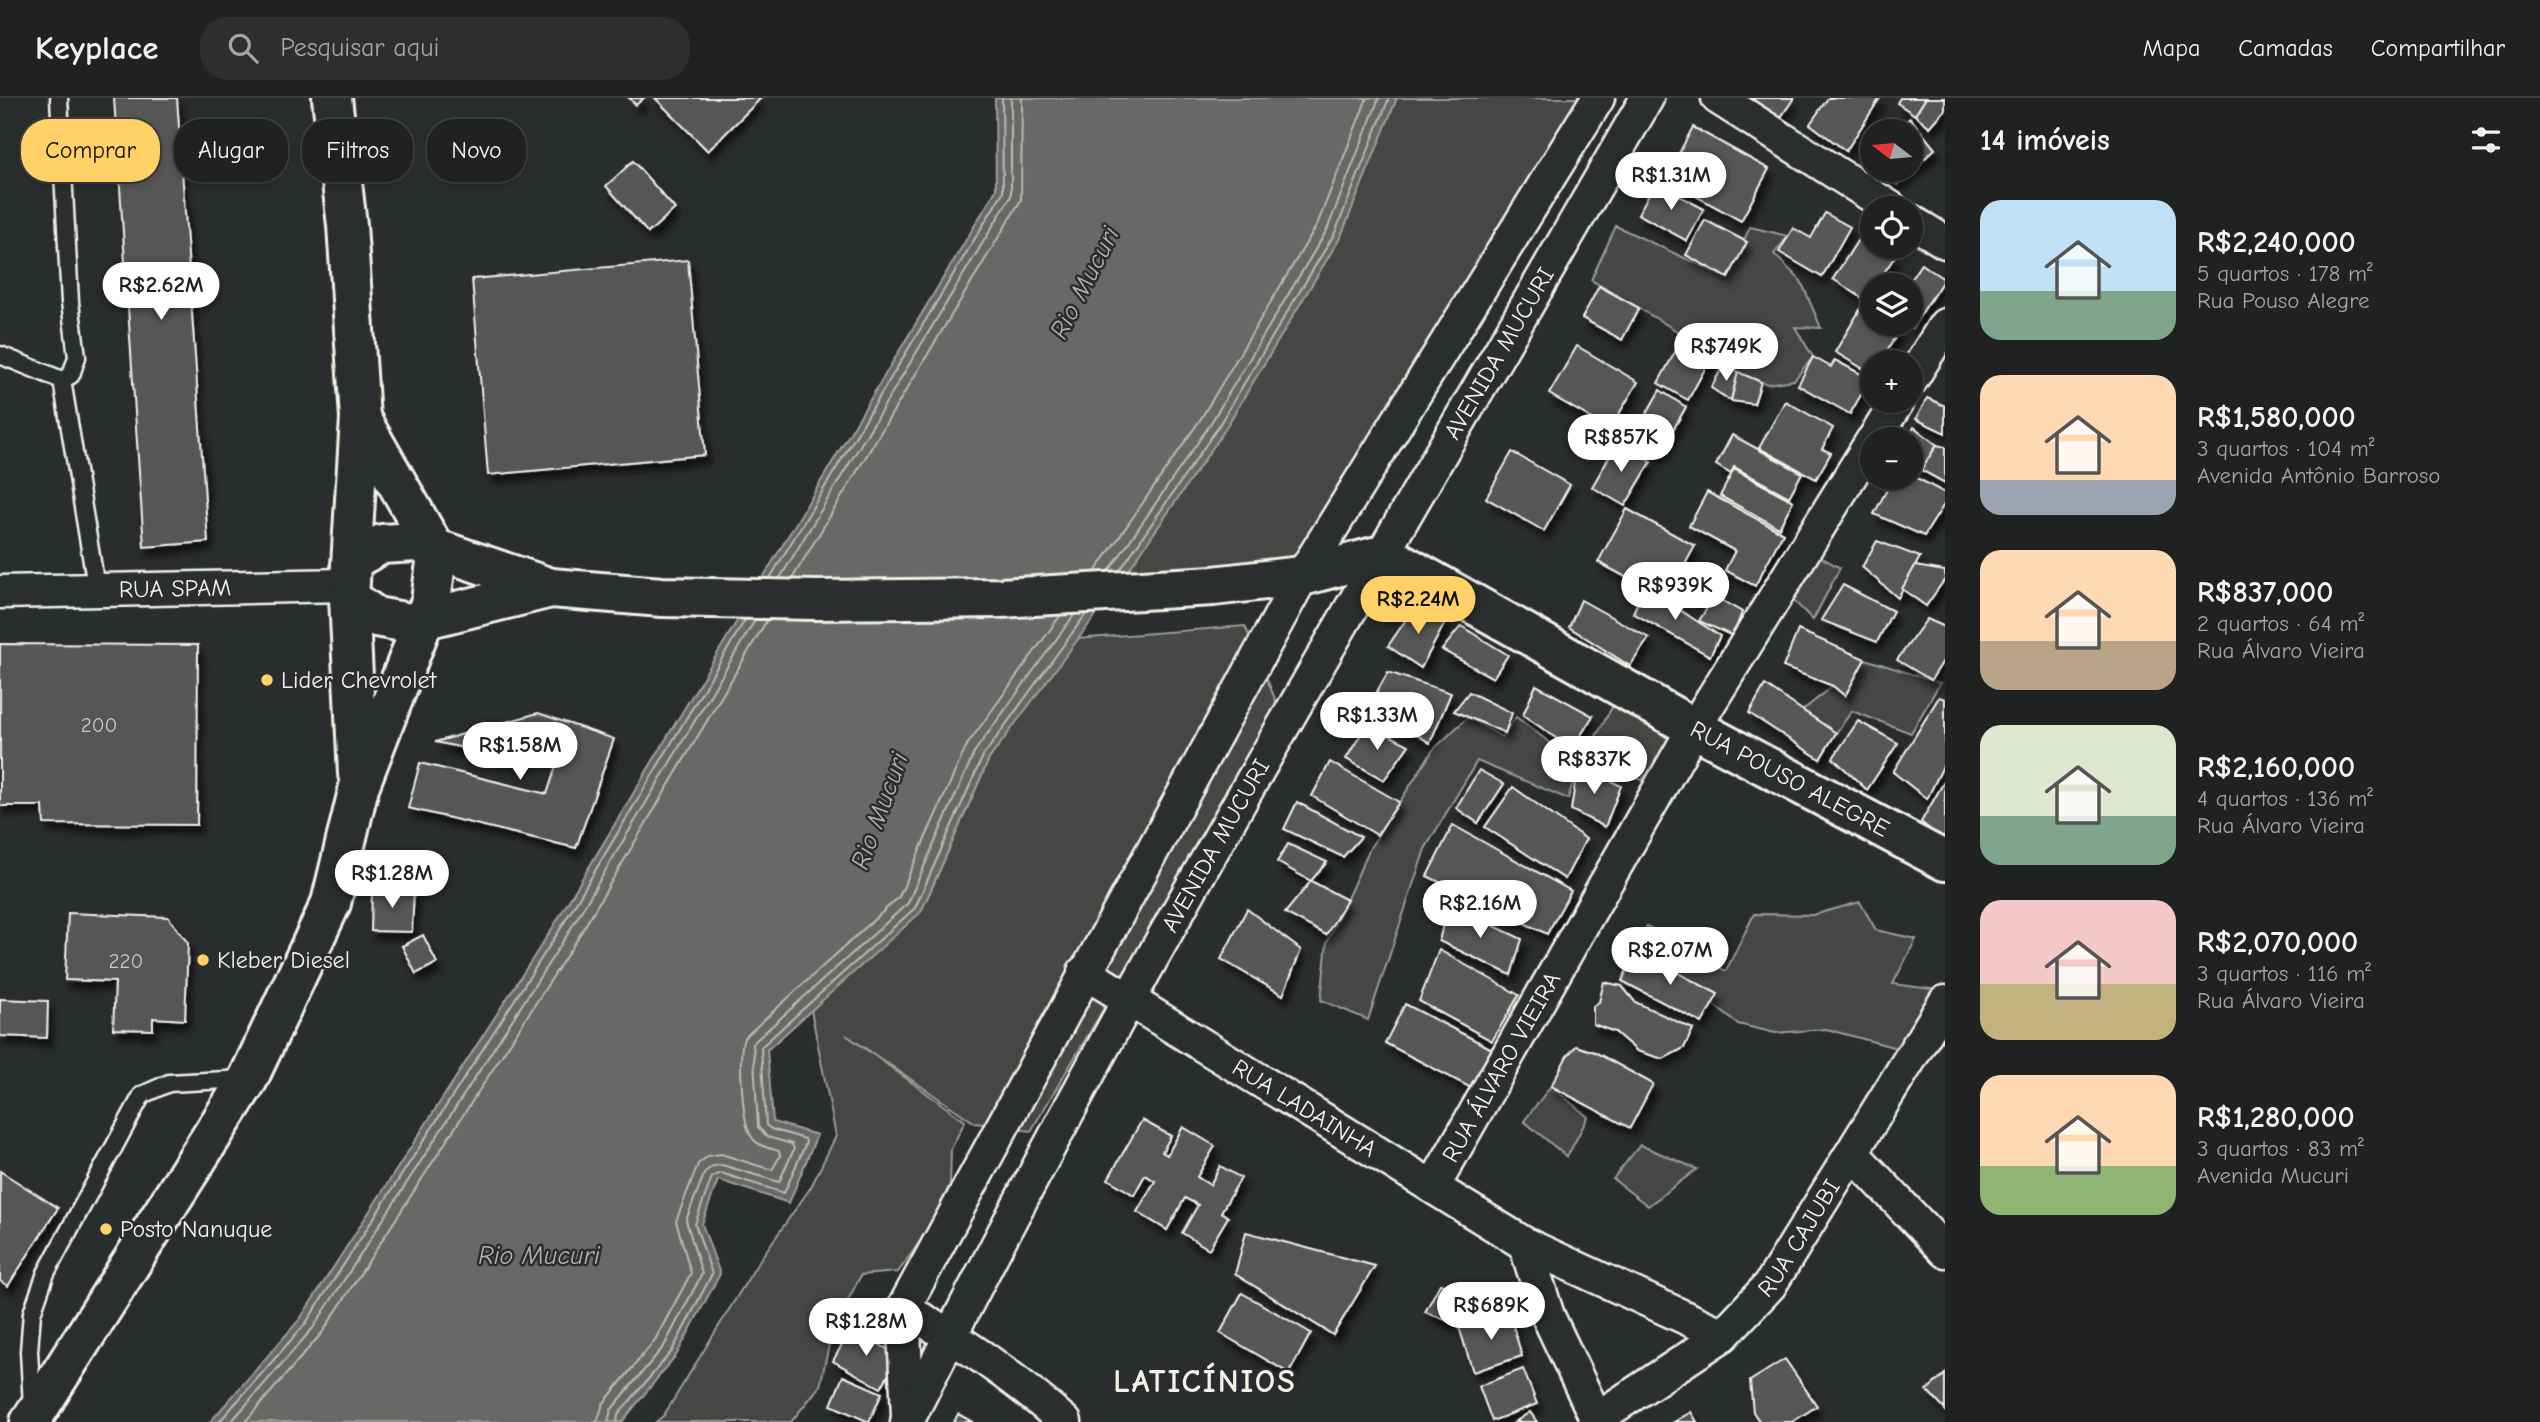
<!DOCTYPE html>
<html lang="pt">
<head>
<meta charset="utf-8">
<style>
	body { margin:0; font-family:"Comic Neue",sans-serif; background:#2d2f2f; color:#f1f3f6; height:100vh; display:flex; flex-direction:column; font-size:26px; white-space:nowrap }
	* { box-sizing:border-box; margin:0 }
	p { font-size:23px; color:#a2a4a5 }
	.icon { flex:none; width:38px; height:38px; fill:none; stroke:currentColor; stroke-width:2; stroke-linecap:round; stroke-linejoin:round }
	.map { position:relative; flex:1; overflow:hidden }
	.panel { display:flex; flex-direction:column; background:#202222; width:595px }
	.panel>* { flex:none }
	.banner { position:absolute; left:21px; top:21px; width:665px; height:63px; display:flex; gap:14px }
	.needle { width:46px; rotate:286deg }
	.buttons { position:absolute; left:1860px; top:21px; display:grid; gap:14px }
	.buttons a { display:grid; place-items:center; width:63px; height:63px; border-radius:50%; background:#202222; box-shadow:0 4px 10px #0003,0 0 0 2px #3d3f40; font-size:35px }
	.price { position:absolute; translate:-50% -60px; padding:0 16px; border-radius:24px; background:#fff; color:#222; font-size:23px; line-height:46px; filter:drop-shadow(0 2px 4px #0008) }
	.price::after { content:''; position:absolute; left:50%; top:42px; width:21px; height:16px; margin-left:-10px; background:inherit; clip-path:polygon(0 0,100% 0,50% 100%) }
	.price.on { background:#ffd166; color:#111 }
	ul { padding:0; list-style:none }
	li { display:flex; align-items:center; gap:21px; height:175px; padding:0 35px }
	li span { display:grid; place-items:center; flex:none; width:196px; height:140px; border-radius:21px; color:#555 }
	li>.icon { margin-inline-start:auto }
	span .icon { width:84px; height:84px; fill:#fffc; stroke-width:1 }
	li b { font-size:30px }
	h2 { display:flex; justify-content:space-between; align-items:center; height:84px; padding:0 35px; font-size:30px }
	.pill { padding:0 24px; border-radius:28px; background:#202222; box-shadow:0 4px 10px #0003,0 0 0 2px #3d3f40; font-size:24px; line-height:63px }
	.pill.on { background:#ffd166; color:#111 }
	header { display:flex; align-items:center; gap:42px; box-sizing:border-box; height:98px; padding:0 35px; background:#202222; border-bottom:2px solid #3d3f40 }
	header strong { font-size:33px }
	nav { display:flex; gap:38px; margin-inline-start:auto; font-size:24px }
	.search { width:490px; height:63px; background:#2d2f2f; display:flex; align-items:center; gap:18px; box-sizing:border-box; padding:0 24px; border-radius:28px; color:#a2a4a5; font-size:26px }
	main { display:flex; flex:1; min-height:0 }
	.map>svg:first-child { display:block }
</style>
</head>
<body>
<header>
<strong>Keyplace</strong>
<div class="search"><svg class="icon" aria-label="search" viewBox="0 0 24 24"><circle cx="10" cy="10" r="6"/><path d="M15 15l6 6"/></svg>Pesquisar aqui</div>
<nav><a>Mapa</a><a>Camadas</a><a>Compartilhar</a></nav>
</header>
<main>
<div class="map">
<svg width="1945" height="1324" viewBox="0 0 1945 1324">
	<defs>
		<filter id="shadow"><feDropShadow dx="4.5" dy="8" stdDeviation="3.5" flood-color="#0009"/></filter>
	</defs>
	<rect width="100%" height="100%" fill="#2a2d2e"/>
	<filter id="ink" filterUnits="userSpaceOnUse"><feTurbulence type="fractalNoise" baseFrequency=".0143" numOctaves="2"/><feDisplacementMap in="SourceGraphic" scale="14" xChannelSelector="R" yChannelSelector="G"/><feConvolveMatrix kernelMatrix="1 2 1 2 8 2 1 2 1" color-interpolation-filters="sRGB"/></filter>
	<g filter="url(#ink)">
		<g fill="#444645" stroke="#9c9c96" stroke-width="2">
			<path d="M1397,0H1591L1299,473L1119,486Z"/>
			<path d="M1616,128L1727,180L1750,129L1788,138L1774,156L1801,183L1821,230L1795,229L1813,259L1794,282L1767,286L1709,263L1687,232L1679,234L1591,182Z"/>
			<path d="M1817,457L1840,470L1813,522L1789,498Z"/>
			<path d="M1245,528L1280,613L1031,1033L975,1025L846,937L965,1023L951,1051L950,1086L934,1124L898,1174L861,1177L832,1233L820,1288L791,1324H656L664,1317L759,1163L811,1089L836,1038L811,912L927,801L989,661L1076,541Z"/>
			<path d="M1865,561L1940,585L1911,635L1852,613L1836,635L1803,612L1833,588L1845,598Z"/>
			<path d="M1615,604L1673,644L1642,682L1585,658Z"/>
			<path d="M1468,619L1502,639L1516,619L1578,666L1568,701L1477,663L1425,751L1368,922L1321,902L1327,844L1370,750L1433,652Z"/>
			<path d="M1860,804L1876,832L1916,841L1893,886L1939,892L1908,953L1826,931L1775,935L1738,926L1636,847L1647,828L1726,873L1754,816L1813,817Z"/>
			<path d="M1551,988L1588,1019L1567,1059L1524,1023Z"/>
			<path d="M1640,1047L1697,1071L1648,1108L1613,1081Z"/>
		</g>
		<path fill="#676866" stroke="#9f9f9a" stroke-width="2" d="M995,0H1397L1341,138L1222,336L1119,486L989,661L921,814L767,952L773,1024L817,1037L789,1105L718,1082L702,1126L720,1176L677,1256L622,1324H210L300,1221L553,829L996,92Z"/>
		<g fill="none" stroke-linecap="round" stroke-linejoin="round">
			<g stroke="#bcbab4" stroke-width="2">
				<path d="M1120,472L1216,332L1335,135L1389,0"/>
				<path d="M1109,473L1209,328L1327,132L1379,0"/>
				<path d="M1095,474L1200,322L1317,127L1367,0"/>
				<path d="M770,480L1003,94L1002,0"/>
				<path d="M780,480L1011,98V0"/>
				<path d="M792,481L1021,102L1022,0"/>
				<path d="M219,1324L306,1225L559,833L745,522"/>
				<path d="M231,1324L313,1230L567,837L755,522"/>
				<path d="M245,1324L322,1235L576,843L767,522"/>
				<path d="M597,1324L603,1306L655,1242L691,1175L676,1123L698,1066L708,1058L721,1056L772,1072L780,1058L779,1053C768,1050 757,1048 751,1038C742,1024 738,955 744,940L899,799L967,647L1060,518"/>
				<path d="M608,1324L611,1312L664,1248L702,1176L686,1122L705,1074L713,1068L722,1067L779,1084L794,1051L792,1046L767,1039L758,1029L753,945L908,805L975,653L1074,517"/>
				<path d="M617,1324L618,1317L672,1253L712,1176L695,1126L712,1079L721,1075L784,1095L806,1045L805,1041L771,1031L766,1027L761,949L915,810L983,658L1086,516"/>
			</g>
		</g>
		<g fill="#555756" stroke="#f4f1e8" stroke-width="2" filter="url(#shadow)">
			<path d="M114,0H177L208,444L144,449Z"/>
			<path d="M629,0H644L636,7Z"/>
			<path d="M655,0H761L708,53Z"/>
			<path d="M1743,0H1794L1777,25Z"/>
			<path d="M1828,0H1880L1846,53L1810,26Z"/>
			<path d="M1900,0H1926L1915,17L1897,5Z"/>
			<path d="M1926,0H1945V12L1930,29L1915,17Z"/>
			<path d="M1910,20L1935,51L1897,86L1887,72H1911V33H1896Z"/>
			<path d="M1693,29L1769,71L1741,123L1665,81Z"/>
			<path d="M633,63L675,111L648,135L606,88Z"/>
			<path d="M1655,85L1704,111L1687,143L1638,116Z"/>
			<path d="M1825,115L1850,129L1822,179L1779,154L1793,130L1811,140Z"/>
			<path d="M1705,122L1747,144L1728,180L1686,157Z"/>
			<path d="M1861,137L1872,144V149H1880L1895,158L1876,187H1872L1867,203L1833,181Z"/>
			<path d="M688,162L705,357L488,377L472,181Z"/>
			<path d="M1921,166L1944,181L1912,230L1905,226H1911V187H1907Z"/>
			<path d="M1599,188L1639,210L1622,242L1582,220Z"/>
			<path d="M1861,210L1872,217V226H1887L1899,233L1880,264H1872V276L1835,254Z"/>
			<path d="M1687,232L1717,249L1688,302L1658,285Z"/>
			<path d="M1577,248L1638,284L1610,331L1549,296Z"/>
			<path d="M1813,259L1831,269L1835,262L1870,281L1850,316L1798,287Z"/>
			<path d="M1723,268L1738,274L1731,303L1711,290Z"/>
			<path d="M1738,274L1761,284L1754,306L1731,303Z"/>
			<path d="M1660,292L1686,309L1658,358L1633,339Z"/>
			<path d="M1927,300L1945,308V335L1916,321Z"/>
			<path d="M1785,303L1833,330L1822,351L1831,355L1816,381L1759,350Z"/>
			<path d="M1914,329L1937,347L1921,372L1911,368V341H1908Z"/>
			<path d="M1732,337L1802,375L1789,399L1734,369L1731,376L1716,367Z"/>
			<path d="M1617,345L1651,364L1625,408L1592,389Z"/>
			<path d="M1937,347L1945,349V385L1921,372Z"/>
			<path d="M1512,354L1570,387L1544,433L1486,400Z"/>
			<path d="M1734,371L1793,403L1779,430L1720,398Z"/>
			<path d="M1911,377L1945,395V405L1924,438L1874,416L1893,380H1911Z"/>
			<path d="M1707,394L1783,435L1755,488L1725,472L1735,453L1689,428Z"/>
			<path d="M1627,411L1695,448L1666,501L1598,464Z"/>
			<path d="M1877,443L1920,459L1898,500L1862,469Z"/>
			<path d="M1915,468L1945,473V481L1926,508L1902,491Z"/>
			<path d="M1843,487L1893,513L1877,544L1821,522Z"/>
			<path d="M1644,489L1720,538L1710,558L1633,515Z"/>
			<path d="M1714,498L1742,514L1733,538L1699,523Z"/>
			<path d="M1581,502L1649,540L1630,568L1569,529Z"/>
			<path d="M1416,507L1446,523L1421,570L1388,548Z"/>
			<path d="M1927,521L1945,529V560L1931,582L1897,562Z"/>
			<path d="M1461,528L1508,557L1493,580L1442,552Z"/>
			<path d="M1798,532L1865,561L1845,598L1833,588L1783,569Z"/>
			<path d="M0,546L198,547L197,727L44,726L43,708H0Z"/>
			<path d="M1388,574L1451,595L1430,645L1370,606Z"/>
			<path d="M1536,587L1593,618L1572,651L1523,617Z"/>
			<path d="M1765,587L1836,635L1820,661L1749,615Z"/>
			<path d="M1469,594L1512,615L1505,635L1454,613Z"/>
			<path d="M1939,599L1945,601V664L1927,701L1893,674Z"/>
			<path d="M538,615L614,641L576,750L408,710L420,665L547,696L563,646L534,637L526,663L435,644Z"/>
			<path d="M1858,623L1898,645L1867,692L1833,660Z"/>
			<path d="M1367,626L1409,647L1384,682L1346,661Z"/>
			<path d="M1330,664L1399,704L1377,737L1312,698Z"/>
			<path d="M1578,666L1621,688L1605,729L1571,712Z"/>
			<path d="M1479,672L1504,686L1478,725L1456,710Z"/>
			<path d="M1944,684H1945V744L1921,724Z"/>
			<path d="M1513,689L1586,741L1565,781L1485,729Z"/>
			<path d="M1297,704L1361,739L1343,759L1284,731Z"/>
			<path d="M1453,727L1571,793L1547,836L1427,778Z"/>
			<path d="M1288,746L1327,764L1311,783L1277,764Z"/>
			<path d="M1311,783L1347,802L1326,837L1285,815Z"/>
			<path d="M372,790L414,791L412,834L371,833Z"/>
			<path d="M1448,806L1522,841L1511,877L1439,843Z"/>
			<path d="M1247,811L1301,852L1283,897L1221,861Z"/>
			<path d="M68,815L168,819L188,845L185,922L153,920V932L113,931L115,884L65,882Z"/>
			<path d="M423,837L437,865L416,876L402,848Z"/>
			<path d="M1439,852L1519,897L1492,943L1419,903Z"/>
			<path d="M1642,856L1718,896L1702,925L1622,883L1632,860Z"/>
			<path d="M1604,884L1622,888L1635,904L1693,931L1684,950L1663,961L1637,953L1615,934L1593,926V908L1599,904Z"/>
			<path d="M0,901L48,903L47,940L0,938Z"/>
			<path d="M1405,906L1494,952L1473,991L1385,945Z"/>
			<path d="M1576,948L1595,954L1653,986L1630,1030L1551,988L1567,958Z"/>
			<path d="M1142,1022L1171,1038L1162,1054L1167,1057L1183,1029L1215,1048L1197,1079L1210,1087L1220,1068L1241,1080L1221,1114L1228,1119L1209,1151L1182,1135L1198,1107L1185,1100L1167,1132L1137,1114L1155,1083L1145,1077L1134,1097L1108,1081Z"/>
			<path d="M0,1073L58,1110L8,1188L0,1183Z"/>
			<path d="M1246,1134L1375,1168L1333,1237L1235,1176Z"/>
			<path d="M1440,1186L1504,1204L1451,1224L1425,1214Z"/>
			<path d="M1242,1195L1311,1235L1289,1275L1220,1235Z"/>
			<path d="M1509,1214L1522,1258L1473,1274L1459,1229Z"/>
			<path d="M851,1230L899,1258L881,1290L833,1263Z"/>
			<path d="M1785,1261L1817,1308L1792,1324H1760L1753,1314L1750,1283Z"/>
			<path d="M1523,1271L1537,1306L1492,1323L1479,1288Z"/>
			<path d="M1945,1276V1312L1927,1292Z"/>
			<path d="M843,1278L882,1295L869,1324L831,1307Z"/>
			<path d="M1530,1314L1537,1324H1515Z"/>
			<path d="M1691,1314L1697,1324H1674Z"/>
			<path d="M958,1316L973,1324H954Z"/>
		</g>
		<g fill="none" stroke-linecap="round" stroke-linejoin="round">
			<g stroke="#f4f1e8" stroke-width="21">
				<g id="lane">
					<path d="M0,257L62,282L71,277L77,259L70,204L59,0"/>
					<path d="M62,282L97,494"/>
					<path d="M32,1308L29,1253L32,1215L46,1175L142,997L169,985L245,981"/>
				</g>
			</g>
			<g stroke="#f4f1e8" stroke-width="37">
				<g id="street">
					<path d="M1718,0L1891,110"/>
					<path d="M1911,123L1945,144"/>
					<path d="M1911,282L1945,227"/>
					<path d="M1874,341L1898,303"/>
					<path id="s1" d="M0,494L349,487"/>
					<path id="s2" d="M1084,874L1525,1146L1548,1218L1598,1324"/>
					<path d="M1853,1056L1945,1153"/>
					<path id="s3" d="M1433,1089L1694,630L1872,343"/>
					<path d="M1525,1146L1723,1237"/>
					<path d="M903,1211C962,1242 1015,1280 1065,1324"/>
					<path d="M908,1317L903,1211L1302,478L1598,0"/>
					<path id="s4" d="M1596,1321L1723,1237L1770,1187L1945,904"/>
					<path id="s5" d="M907,1324C1132,871 1395,438 1647,0"/>
				</g>
			</g>
			<g stroke="#f4f1e8" stroke-width="44">
				<g id="secondary">
					<path d="M332,0L347,127L360,320L349,500L358,676"/>
					<path id="s6" d="M352,462L382,446L416,444L551,490L662,499L816,502L1000,500L1213,488L1302,478L1385,456L1694,630L1945,763"/>
					<path d="M349,500L376,519L409,525L551,490"/>
					<path d="M30,1324L248,981L331,805L359,689L431,503L436,465L433,448L360,320"/>
				</g>
			</g>
			<use href="#lane" stroke="#2a2d2e" stroke-width="16"/>
			<use href="#street" stroke="#2a2d2e" stroke-width="32"/>
			<use href="#secondary" stroke="#2a2d2e" stroke-width="38"/>
		</g>
	</g>
	<g fill="#ffd166" stroke="#2a2d2e" stroke-width="2.5">
		<circle cx="267" cy="582" r="7"/>
		<circle cx="203" cy="862" r="7"/>
		<circle cx="106" cy="1131" r="7"/>
	</g>
	<g text-anchor="middle" dominant-baseline="central" stroke-width="5" stroke-linejoin="round" paint-order="stroke">
		<g font-size="21" fill="#cccac4">
			<text x="99" y="627">200</text>
			<text x="126" y="863">220</text>
		</g>
		<g font-size="24" fill="#f4f1e8" stroke="#2a2d2e">
			<text stroke="none"><textPath href="#s5" startOffset="1222">AVENIDA MUCURI</textPath></text>
			<text stroke="none"><textPath href="#s1" startOffset="175">RUA SPAM</textPath></text>
			<text stroke="none"><textPath href="#s6" startOffset="1512">RUA POUSO ALEGRE</textPath></text>
			<text stroke="none"><textPath href="#s5" startOffset="654">AVENIDA MUCURI</textPath></text>
			<text stroke="none"><textPath href="#s3" startOffset="138">RUA ÁLVARO VIEIRA</textPath></text>
			<text stroke="none"><textPath href="#s2" startOffset="259">RUA LADAINHA</textPath></text>
			<text stroke="none"><textPath href="#s4" startOffset="276">RUA CAJUBI</textPath></text>
		</g>
		<g font-size="24" fill="#f4f1e8" stroke="#2a2d2e" text-anchor="start">
			<text x="281" y="582">Lider Chevrolet</text>
			<text x="217" y="862">Kleber Diesel</text>
			<text x="120" y="1131">Posto Nanuque</text>
		</g>
		<g font-size="26" font-style="italic" fill="#b5b3ae" stroke="#2a2d2e">
			<text transform="translate(1085 185) rotate(-63)">Rio Mucuri</text>
			<text transform="translate(880 713) rotate(-70)">Rio Mucuri</text>
			<text x="539" y="1158">Rio Mucuri</text>
		</g>
		<g font-size="32" font-weight="bold" letter-spacing="2" fill="#f4f1e8" stroke="#2a2d2e">
			<text x="1205" y="1283">LATICÍNIOS</text>
		</g>
	</g>
</svg>
<div class="buttons">
<a><svg class="needle" viewBox="-14 -14 28 28"><path d="M0-13l5 13h-10z" fill="#e53935"/><path d="M0 13l5-13h-10z" fill="#a2a4a5"/></svg></a>
<a><svg class="icon" aria-label="locate" viewBox="0 0 24 24"><circle cx="12" cy="12" r="6"/><path d="M12 2v4M12 18v4M2 12h4M18 12h4"/></svg></a>
<a><svg class="icon" aria-label="layers" viewBox="0 0 24 24"><path d="M12 4l9 5-9 5-9-5zM3 14l9 5 9-5"/></svg></a>
<a>+</a>
<a>−</a>
</div>
<b class="price" style="left:1671px;top:114px">R$1.31M</b>
<b class="price" style="left:161px;top:224px">R$2.62M</b>
<b class="price" style="left:1726px;top:285px">R$749K</b>
<b class="price" style="left:1621px;top:376px">R$857K</b>
<b class="price" style="left:1675px;top:524px">R$939K</b>
<b class="price on" style="left:1418px;top:538px">R$2.24M</b>
<b class="price" style="left:1377px;top:654px">R$1.33M</b>
<b class="price" style="left:520px;top:684px">R$1.58M</b>
<b class="price" style="left:1594px;top:698px">R$837K</b>
<b class="price" style="left:392px;top:812px">R$1.28M</b>
<b class="price" style="left:1480px;top:842px">R$2.16M</b>
<b class="price" style="left:1670px;top:889px">R$2.07M</b>
<b class="price" style="left:1491px;top:1244px">R$689K</b>
<b class="price" style="left:866px;top:1260px">R$1.28M</b>
<div class="banner">
<a class="pill on">Comprar</a>
<a class="pill">Alugar</a>
<a class="pill">Filtros</a>
<a class="pill">Novo</a>
</div>
</div>
<section class="panel">
<h2>14 imóveis<svg class="icon" aria-label="filters" viewBox="0 0 24 24"><path d="M4 7h16M4 17h16"/><circle cx="9" cy="7" r="2"/><circle cx="15" cy="17" r="2"/></svg></h2>
<ul>
<li><span style="background:linear-gradient(#bfe0f5 65%,#7fa58c 0)"><svg class="icon" aria-label="home" viewBox="0 0 24 24"><path d="M3 11l9-7 9 7M6 9v11h12V9"/></svg></span><div><b>R$2,240,000</b><p>5 quartos · 178 m²</p><p>Rua Pouso Alegre</p></div></li>
<li><span style="background:linear-gradient(#ffd9b3 75%,#9aa5b1 0)"><svg class="icon" aria-label="home" viewBox="0 0 24 24"><path d="M3 11l9-7 9 7M6 9v11h12V9"/></svg></span><div><b>R$1,580,000</b><p>3 quartos · 104 m²</p><p>Avenida Antônio Barroso</p></div></li>
<li><span style="background:linear-gradient(#ffd9b3 65%,#b9a48a 0)"><svg class="icon" aria-label="home" viewBox="0 0 24 24"><path d="M3 11l9-7 9 7M6 9v11h12V9"/></svg></span><div><b>R$837,000</b><p>2 quartos · 64 m²</p><p>Rua Álvaro Vieira</p></div></li>
<li><span style="background:linear-gradient(#dfe7d0 65%,#7fa58c 0)"><svg class="icon" aria-label="home" viewBox="0 0 24 24"><path d="M3 11l9-7 9 7M6 9v11h12V9"/></svg></span><div><b>R$2,160,000</b><p>4 quartos · 136 m²</p><p>Rua Álvaro Vieira</p></div></li>
<li><span style="background:linear-gradient(#f6c9c9 60%,#c2b280 0)"><svg class="icon" aria-label="home" viewBox="0 0 24 24"><path d="M3 11l9-7 9 7M6 9v11h12V9"/></svg></span><div><b>R$2,070,000</b><p>3 quartos · 116 m²</p><p>Rua Álvaro Vieira</p></div></li>
<li><span style="background:linear-gradient(#ffd9b3 65%,#8fb573 0)"><svg class="icon" aria-label="home" viewBox="0 0 24 24"><path d="M3 11l9-7 9 7M6 9v11h12V9"/></svg></span><div><b>R$1,280,000</b><p>3 quartos · 83 m²</p><p>Avenida Mucuri</p></div></li>
</ul>
</section>
</main>
</body>
</html>
